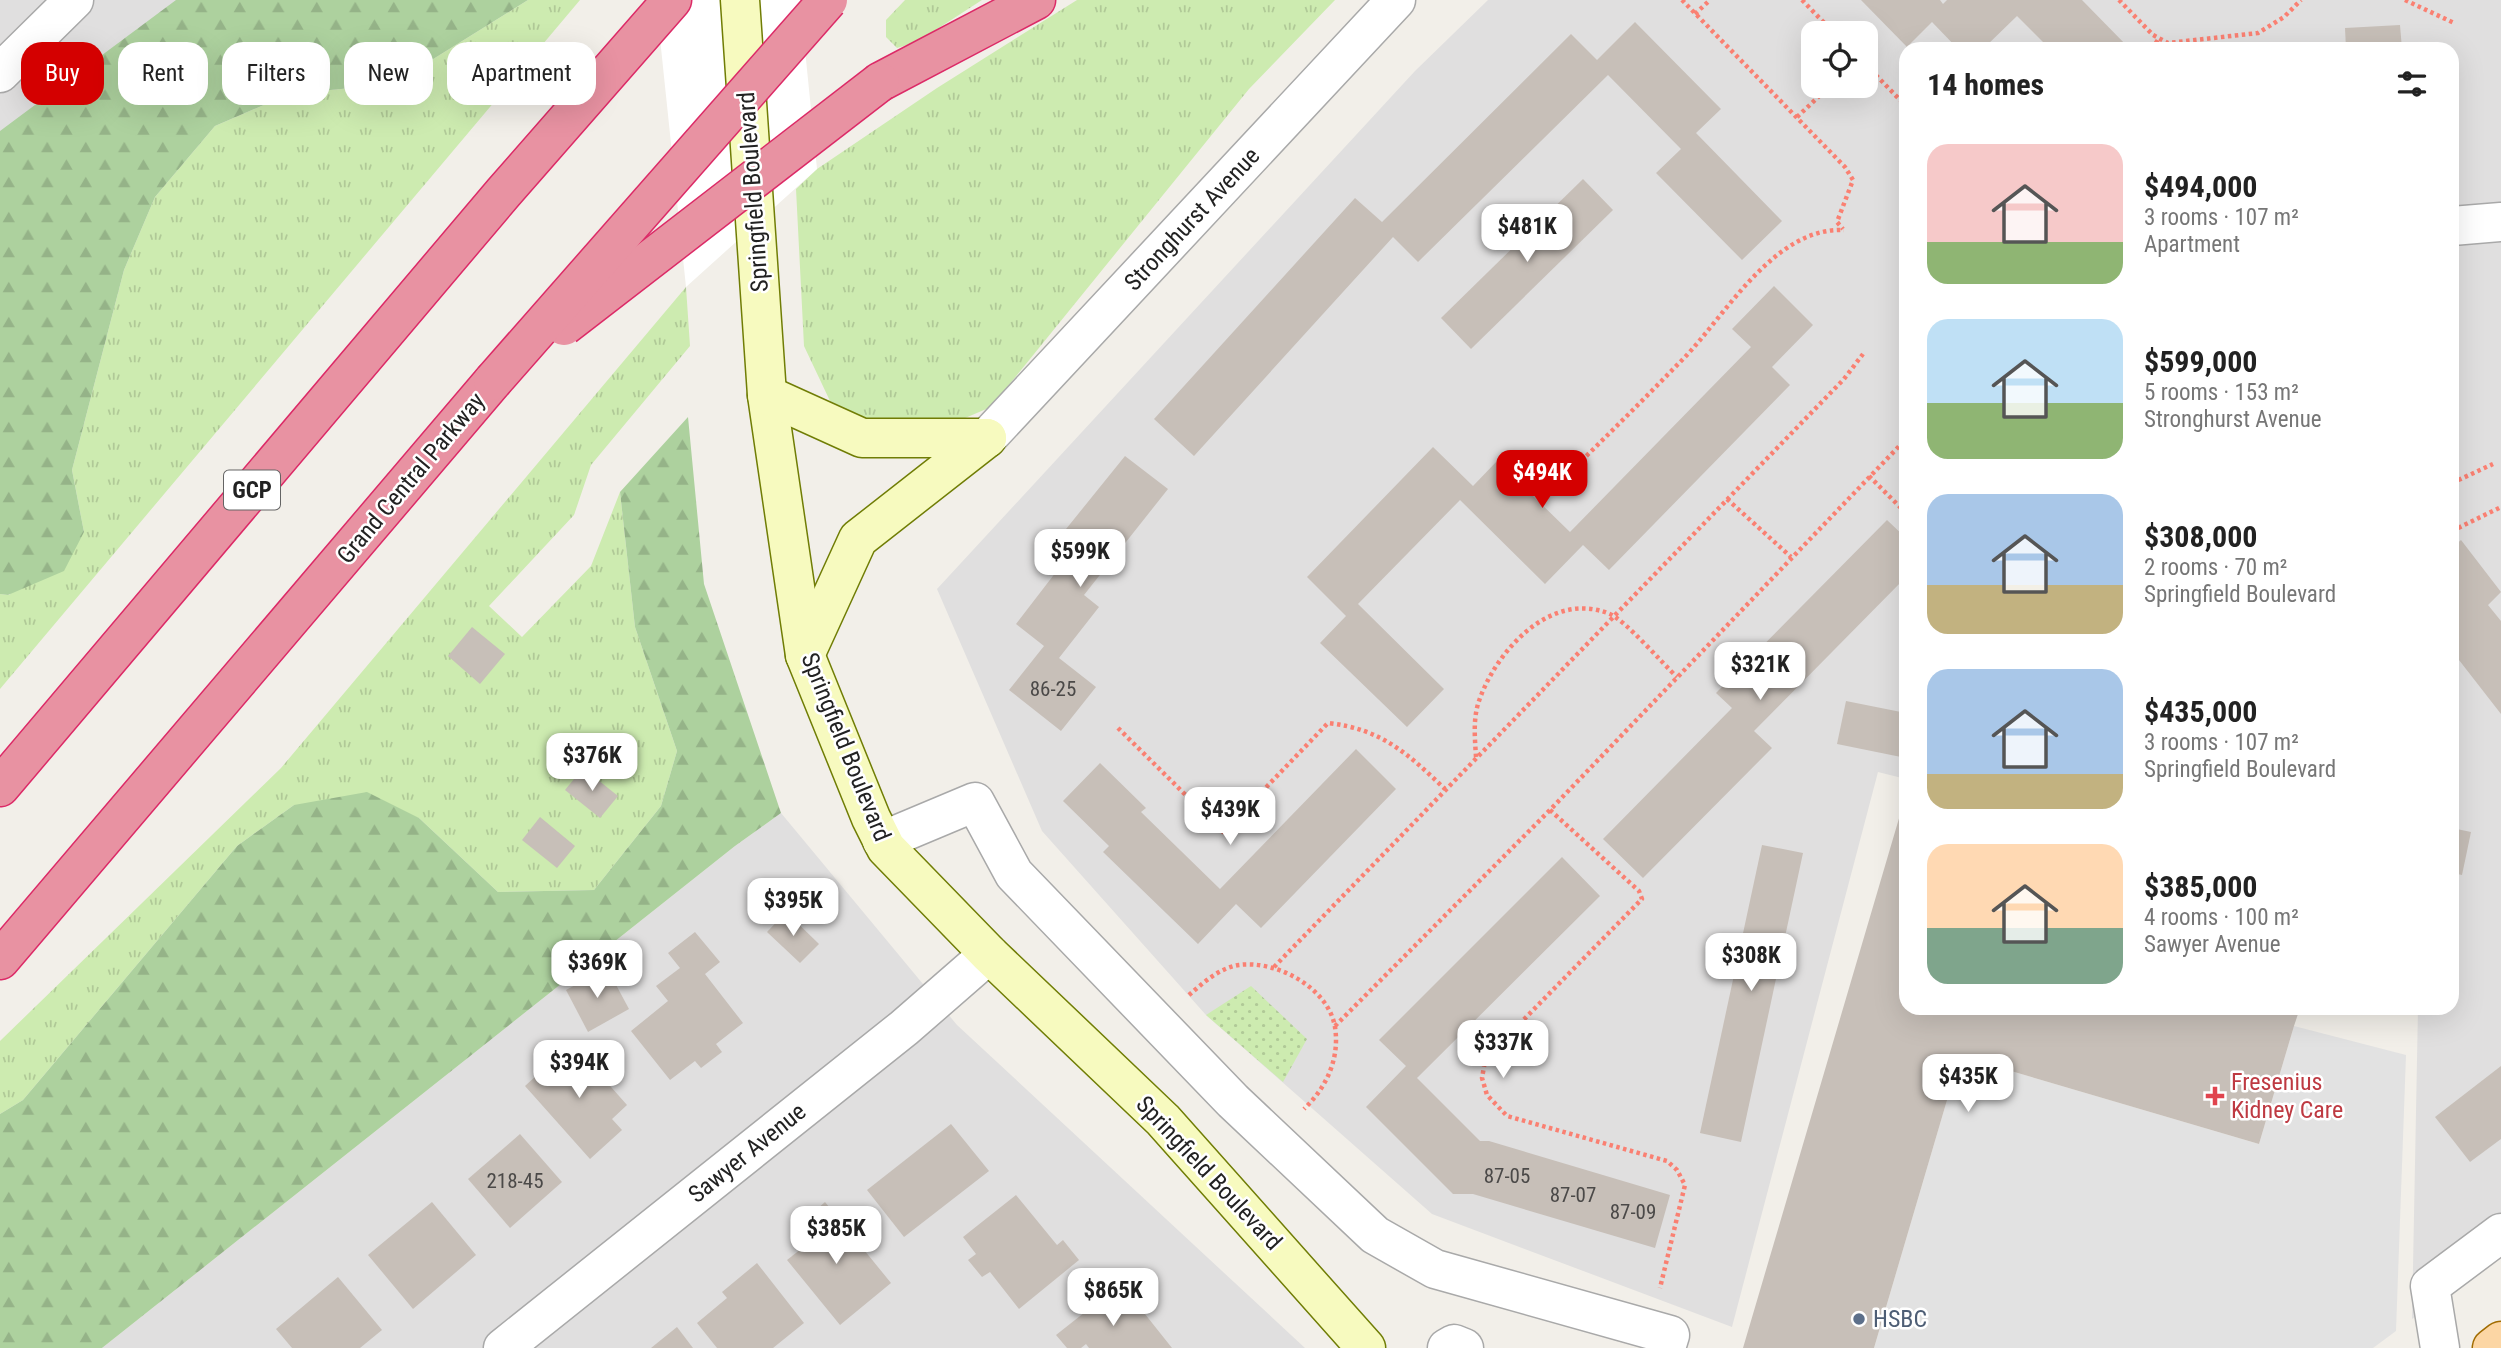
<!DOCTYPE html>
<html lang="en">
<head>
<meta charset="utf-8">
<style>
	body { margin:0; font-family:"Roboto Condensed",sans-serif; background:#f6f6f6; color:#222; height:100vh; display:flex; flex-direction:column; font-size:26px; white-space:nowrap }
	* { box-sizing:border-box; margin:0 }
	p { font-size:23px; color:#767676 }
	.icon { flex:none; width:38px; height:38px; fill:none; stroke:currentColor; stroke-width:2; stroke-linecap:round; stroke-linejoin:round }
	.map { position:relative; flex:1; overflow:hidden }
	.side { position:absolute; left:1899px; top:42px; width:560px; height:973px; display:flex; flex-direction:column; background:#fff; border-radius:21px; box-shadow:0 7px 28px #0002 }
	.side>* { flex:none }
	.hud { position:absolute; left:21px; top:42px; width:665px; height:63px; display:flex; gap:14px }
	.fabs { position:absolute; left:1801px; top:21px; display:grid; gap:14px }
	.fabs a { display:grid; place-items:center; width:77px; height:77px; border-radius:14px; background:#fff; box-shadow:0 7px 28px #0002; font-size:35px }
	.price { position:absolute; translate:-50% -60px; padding:0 16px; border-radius:14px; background:#fff; color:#222; font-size:23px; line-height:46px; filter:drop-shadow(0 2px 4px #0008) }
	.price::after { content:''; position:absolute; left:50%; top:42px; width:21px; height:16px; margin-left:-10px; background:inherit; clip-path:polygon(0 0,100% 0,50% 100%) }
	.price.selected { background:#d40000; color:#fff }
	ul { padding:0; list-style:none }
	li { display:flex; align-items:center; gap:21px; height:175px; padding:0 28px }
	li span { display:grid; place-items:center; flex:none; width:196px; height:140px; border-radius:21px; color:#555 }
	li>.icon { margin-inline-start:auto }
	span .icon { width:84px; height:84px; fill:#fffc; stroke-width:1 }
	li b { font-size:30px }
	h2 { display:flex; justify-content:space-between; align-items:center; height:84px; padding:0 28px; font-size:30px }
	.chip { padding:0 24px; border-radius:21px; background:#fff; box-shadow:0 7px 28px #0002; font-size:24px; line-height:63px }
	.chip.selected { background:#d40000; color:#fff }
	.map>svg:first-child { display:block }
</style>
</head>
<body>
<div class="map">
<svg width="2501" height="1348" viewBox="0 0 2501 1348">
	<defs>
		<pattern id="grass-tufts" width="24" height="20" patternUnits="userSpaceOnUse" patternTransform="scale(1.75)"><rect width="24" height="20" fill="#cdebb0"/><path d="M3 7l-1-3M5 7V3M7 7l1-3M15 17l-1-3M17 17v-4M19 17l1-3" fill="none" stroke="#b0c997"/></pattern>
		<pattern id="forest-firs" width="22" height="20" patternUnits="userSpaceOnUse" patternTransform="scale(1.75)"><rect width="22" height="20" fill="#add19e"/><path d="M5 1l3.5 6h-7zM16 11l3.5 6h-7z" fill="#95b388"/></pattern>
		<pattern id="garden-dots" width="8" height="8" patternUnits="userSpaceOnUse" patternTransform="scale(1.75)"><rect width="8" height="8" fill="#cdebb0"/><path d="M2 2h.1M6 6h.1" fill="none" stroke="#b0c997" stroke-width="1.8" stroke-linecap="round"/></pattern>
	</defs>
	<rect width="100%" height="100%" fill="#f2efe9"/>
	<g fill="#e0dfdf" fill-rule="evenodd">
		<path d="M0,0H250L0,223Z"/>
		<path d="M1488,0H2501V1253L2412,1319L2418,1008H2452V49H1906V779L1878,772L1732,1327L1432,1214L1206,1015L1042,831L937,589L1415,71ZM1813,33H1866V86H1813Z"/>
		<path d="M781,813L957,1025L1305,1348H102L735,846Z"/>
	</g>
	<g fill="url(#grass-tufts)">
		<path d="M528,0H580L0,689V594L9,595L84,532L72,470L124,270L155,197L215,126L289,94L393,84Z"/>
		<path d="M905,0H982L917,42L897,48L886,37V20Z"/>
		<path d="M1077,0H1335L1249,89L991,407L951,424L882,427L830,401L804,346L796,189L817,169L937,88Z"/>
		<path d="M686,287L690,346L591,465L574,515L489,606L522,637L591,566L620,492L635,627L677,751L661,806L594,890L498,892L419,818L294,805L237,846L23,1100L0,1114V1041L281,768Z"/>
	</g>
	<g fill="url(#forest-firs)">
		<path d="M176,0H528L393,84L289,94L215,126L155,197L124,270L72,470L84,532L64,571L8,595L0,594V131Z"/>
		<path d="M688,417L704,584L781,813L735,846L102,1348H0V1114L23,1100L237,846L294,805L367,792L419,818L498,892L594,890L661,806L677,751L635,627L620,492Z"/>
	</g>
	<path fill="url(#garden-dots)" d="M1251,986L1307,1039L1283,1082L1206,1015Z"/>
	<path fill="#e2e2e2" d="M2294,1026L2406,1055L2396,1331L2373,1348H1874L1960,1056L2259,1144Z"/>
	<path fill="#fff" d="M656,0H800L817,169L686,287Z"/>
	<g fill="#c7bfb8">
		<path d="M1861,0H1940L1943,4L1947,0H2082L2130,49H2050L2017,16L1983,49H1958L1932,22L1907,47Z"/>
		<path d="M1635,22L1721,109L1696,133L1782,221L1742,260L1656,173L1681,149L1608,75L1418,262L1393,237L1194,456L1154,419L1355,198L1382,222L1571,34L1597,60Z"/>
		<path d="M2400,25L2402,49H2346L2345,28Z"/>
		<path d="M1583,179L1613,210L1471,349L1441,318Z"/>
		<path d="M1774,286L1813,325L1772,367L1790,385L1609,570L1583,545L1545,584L1460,500L1358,604L1444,689L1407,727L1320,643L1346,616L1307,577L1433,447L1473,486L1497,461L1570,532L1751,347L1732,329Z"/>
		<path d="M1125,456L1168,489L1084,595L1099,607L1059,658L1096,687L1061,731L1009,690L1044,646L1016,624L1056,572L1041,560Z"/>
		<path d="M1887,520L1906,538V577L1754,731L1772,748L1643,878L1603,839L1732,708L1716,693Z"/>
		<path d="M2461,540L2501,592L2488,605L2501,621V714L2452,651V548Z"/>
		<path d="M472,627L505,654L480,684L448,656Z"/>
		<path d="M1846,701L1906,713V758L1837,744Z"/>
		<path d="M1356,749L1396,789L1261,928L1236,904L1198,944L1103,852L1109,846L1063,801L1100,763L1146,808L1141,812L1220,889Z"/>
		<path d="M583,768L618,796L600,818L565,790Z"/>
		<path d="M1905,798L1906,1008H2300L2294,1026L2259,1144L1960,1056L1874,1348H1743Z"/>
		<path d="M540,817L575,846L557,868L522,840Z"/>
		<path d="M2452,828L2471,832L2462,875L2452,873Z"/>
		<path d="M1762,845L1803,853L1741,1142L1700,1133Z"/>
		<path d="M1562,857L1600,896L1417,1078L1480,1141H1489L1670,1195L1655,1248L1473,1194H1453L1366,1107L1406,1066L1379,1040Z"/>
		<path d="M786,912L819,944L800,963L767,932Z"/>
		<path d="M695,932L720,962L705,974L743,1023L716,1044L722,1052L701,1068L695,1061L670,1080L631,1031L668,1001L656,986L680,968L668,953Z"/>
		<path d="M607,968L629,1009L588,1032L566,990Z"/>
		<path d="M572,1043L627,1105L612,1119L622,1130L590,1159L525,1086Z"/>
		<path d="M2501,1066V1139L2470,1162L2435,1117Z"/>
		<path d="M951,1124L989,1171L904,1237L867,1190Z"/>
		<path d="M520,1134L562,1182L510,1228L468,1179Z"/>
		<path d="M1016,1195L1057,1245L1063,1240L1079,1260L1019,1309L990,1272L982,1277L968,1260L976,1254L963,1237Z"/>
		<path d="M432,1202L476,1255L413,1309L368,1255Z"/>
		<path d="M825,1202L891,1283L840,1325L787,1260L801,1249L794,1240L812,1225L807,1218Z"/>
		<path d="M757,1263L804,1323L773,1348H717L697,1323L727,1298L722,1292Z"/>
		<path d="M338,1277L382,1330L360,1348H292L276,1329Z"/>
		<path d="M1113,1290L1129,1311L1137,1304L1172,1348H1089L1086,1344L1081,1348H1067L1056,1335Z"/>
		<path d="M677,1327L693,1348H651Z"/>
	</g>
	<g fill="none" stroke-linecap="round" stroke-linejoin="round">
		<g stroke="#a9a9a9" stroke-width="41">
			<g id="minor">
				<path d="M0,73L74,0"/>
				<path d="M2452,226L2501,222"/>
				<path d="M987,438L1396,0"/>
				<path d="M882,841L975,802L1014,874L1233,1101L1375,1235L1435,1269L1670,1335L1666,1348"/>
				<path d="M503,1348L904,1028L989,954"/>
				<path d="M2440,1348L2430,1286L2501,1233"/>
			</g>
		</g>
		<g stroke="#a9a9a9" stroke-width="41">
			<path id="tertiary" d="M1447,1348L1454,1344L1464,1348"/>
		</g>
		<g stroke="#707d05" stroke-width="41">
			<g id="secondary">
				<path d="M740,0L767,395L805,655L871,818L886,848L989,954L1163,1120L1366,1348"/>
				<path d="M767,395L862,438H987"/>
				<path d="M805,655L858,539L987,438"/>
			</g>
		</g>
		<g stroke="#a06b00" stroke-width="41">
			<path id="primary" d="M2492,1348L2501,1341"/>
		</g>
		<g stroke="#dc2a67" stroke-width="41">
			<g id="motorway">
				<path d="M880,82L1036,0"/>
				<path d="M0,787L503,193L672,0"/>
				<path d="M0,960L493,381"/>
			</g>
		</g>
		<g stroke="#fa8072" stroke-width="4.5" stroke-dasharray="3.5 3.5" stroke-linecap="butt">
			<path d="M1682,0L1845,167L1853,180L1837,222L1843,229"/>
			<path d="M1802,0L1834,33"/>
			<path d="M2119,0L2153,35L2168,43L2258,33L2284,17L2301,0"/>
			<path d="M2405,0L2454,23"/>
			<path d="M1695,14L1710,0"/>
			<path d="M2152,49L2159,38"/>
			<path d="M1866,65L1906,106"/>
			<path d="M1797,117L1830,86"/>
			<path d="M1869,476L1906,513"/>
			<path d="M2452,483L2493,464"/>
			<path d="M1576,493L1575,467C1612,431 1649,394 1685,357C1727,313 1775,227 1844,230"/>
			<path d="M1727,499L1791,557"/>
			<path d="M2452,531L2501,507"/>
			<path d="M1118,728L1223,832L1328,723C1382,729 1408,754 1445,789"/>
			<path d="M1476,757C1475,740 1473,721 1478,704C1494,653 1550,589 1610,614C1626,621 1662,663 1677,677"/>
			<path d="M1550,810L1639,891L1642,899L1495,1049L1485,1061L1482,1078L1487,1095L1507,1116L1667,1161L1677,1170L1685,1185L1660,1288"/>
			<path d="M1274,967L1844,379L1863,354"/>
			<path d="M1189,995C1203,983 1219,968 1239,965C1276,960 1328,987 1335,1027C1340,1059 1326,1088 1304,1109"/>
			<path d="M1335,1026L1550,810L1906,439"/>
		</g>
		<use href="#minor" stroke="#fff" stroke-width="38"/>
		<use href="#tertiary" stroke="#fff" stroke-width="38"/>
		<use href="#secondary" stroke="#f7fabf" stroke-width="38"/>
		<use href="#primary" stroke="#fcd6a4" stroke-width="38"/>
		<use href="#motorway" stroke="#e892a2" stroke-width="38"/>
		<g stroke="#dc2a67" stroke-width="41" stroke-linecap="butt">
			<g id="motorway-bridge">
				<path d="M564,326L880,82"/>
				<path d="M493,381L828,0"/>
			</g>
		</g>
		<use href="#motorway-bridge" stroke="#e892a2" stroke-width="38"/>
	</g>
	<path fill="#e0444e" stroke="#fff" stroke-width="2.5" d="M2211.5 1085.5h7v7h7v7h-7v7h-7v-7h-7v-7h7z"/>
	<circle fill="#5c6f8a" stroke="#fff" stroke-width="2.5" cx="1859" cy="1319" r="7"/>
	<g text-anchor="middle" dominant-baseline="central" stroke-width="5" stroke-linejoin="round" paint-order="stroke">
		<g font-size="21" fill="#4b4948">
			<text x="1053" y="689">86-25</text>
			<text x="1507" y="1176">87-05</text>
			<text x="515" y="1181">218-45</text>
			<text x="1573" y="1195">87-07</text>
			<text x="1633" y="1212">87-09</text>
		</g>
		<rect fill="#fff" stroke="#646464" stroke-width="2" x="224" y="470.5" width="56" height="39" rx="5"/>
		<g font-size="23" font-weight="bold" fill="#222">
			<text x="252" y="490">GCP</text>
		</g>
		<g font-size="24" fill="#222" stroke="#fff">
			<text transform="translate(753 192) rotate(-94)">Springfield Boulevard</text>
			<text transform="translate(1192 219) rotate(-47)">Stronghurst Avenue</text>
			<text transform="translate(411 478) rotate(-50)">Grand Central Parkway</text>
			<text transform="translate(846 747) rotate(68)">Springfield Boulevard</text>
			<text transform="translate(747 1153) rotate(-39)">Sawyer Avenue</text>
			<text transform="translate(1209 1173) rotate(47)">Springfield Boulevard</text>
		</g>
		<g font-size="24" fill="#be3a42" stroke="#fff" text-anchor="start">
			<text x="2231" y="1082">Fresenius<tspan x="2231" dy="28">Kidney Care</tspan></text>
		</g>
		<g font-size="24" fill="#4e5e75" stroke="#fff" text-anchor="start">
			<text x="1873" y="1319">HSBC</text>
		</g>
	</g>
</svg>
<div class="fabs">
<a><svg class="icon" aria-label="locate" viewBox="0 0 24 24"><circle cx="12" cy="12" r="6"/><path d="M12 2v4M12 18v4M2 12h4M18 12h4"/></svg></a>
</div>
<b class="price" style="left:1527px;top:264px">$481K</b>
<b class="price selected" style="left:1542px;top:510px">$494K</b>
<b class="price" style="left:1080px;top:589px">$599K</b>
<b class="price" style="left:1760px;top:702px">$321K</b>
<b class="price" style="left:592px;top:793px">$376K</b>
<b class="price" style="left:1230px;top:847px">$439K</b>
<b class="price" style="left:793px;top:938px">$395K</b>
<b class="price" style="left:1751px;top:993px">$308K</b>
<b class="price" style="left:597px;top:1000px">$369K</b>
<b class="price" style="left:1503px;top:1080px">$337K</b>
<b class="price" style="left:579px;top:1100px">$394K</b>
<b class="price" style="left:1968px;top:1114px">$435K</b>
<b class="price" style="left:836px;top:1266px">$385K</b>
<b class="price" style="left:1113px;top:1328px">$865K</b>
<div class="hud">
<a class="chip selected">Buy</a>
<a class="chip">Rent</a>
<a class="chip">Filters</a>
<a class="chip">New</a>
<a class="chip">Apartment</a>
</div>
<section class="side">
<h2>14 homes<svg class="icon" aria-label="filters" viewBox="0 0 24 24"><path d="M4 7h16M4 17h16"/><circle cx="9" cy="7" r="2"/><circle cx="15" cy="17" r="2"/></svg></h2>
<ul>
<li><span style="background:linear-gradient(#f6c9c9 70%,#8fb573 0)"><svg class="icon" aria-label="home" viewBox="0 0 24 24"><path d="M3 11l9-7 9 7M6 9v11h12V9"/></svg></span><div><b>$494,000</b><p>3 rooms · 107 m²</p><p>Apartment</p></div></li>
<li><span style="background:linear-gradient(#bfe0f5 60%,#8fb573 0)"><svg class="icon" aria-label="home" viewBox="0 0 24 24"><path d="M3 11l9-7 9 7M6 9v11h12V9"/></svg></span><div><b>$599,000</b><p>5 rooms · 153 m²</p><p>Stronghurst Avenue</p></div></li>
<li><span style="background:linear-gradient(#a9c7e8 65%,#c2b280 0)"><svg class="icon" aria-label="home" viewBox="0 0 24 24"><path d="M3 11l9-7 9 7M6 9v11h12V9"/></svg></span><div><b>$308,000</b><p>2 rooms · 70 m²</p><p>Springfield Boulevard</p></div></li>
<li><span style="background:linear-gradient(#a9c7e8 75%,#c2b280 0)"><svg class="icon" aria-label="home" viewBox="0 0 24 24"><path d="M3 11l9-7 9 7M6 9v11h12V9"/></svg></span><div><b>$435,000</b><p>3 rooms · 107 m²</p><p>Springfield Boulevard</p></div></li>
<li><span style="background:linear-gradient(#ffd9b3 60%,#7fa58c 0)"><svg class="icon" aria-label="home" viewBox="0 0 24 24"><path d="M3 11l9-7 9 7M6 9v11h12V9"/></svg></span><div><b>$385,000</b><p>4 rooms · 100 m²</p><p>Sawyer Avenue</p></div></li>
</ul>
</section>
</div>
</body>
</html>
